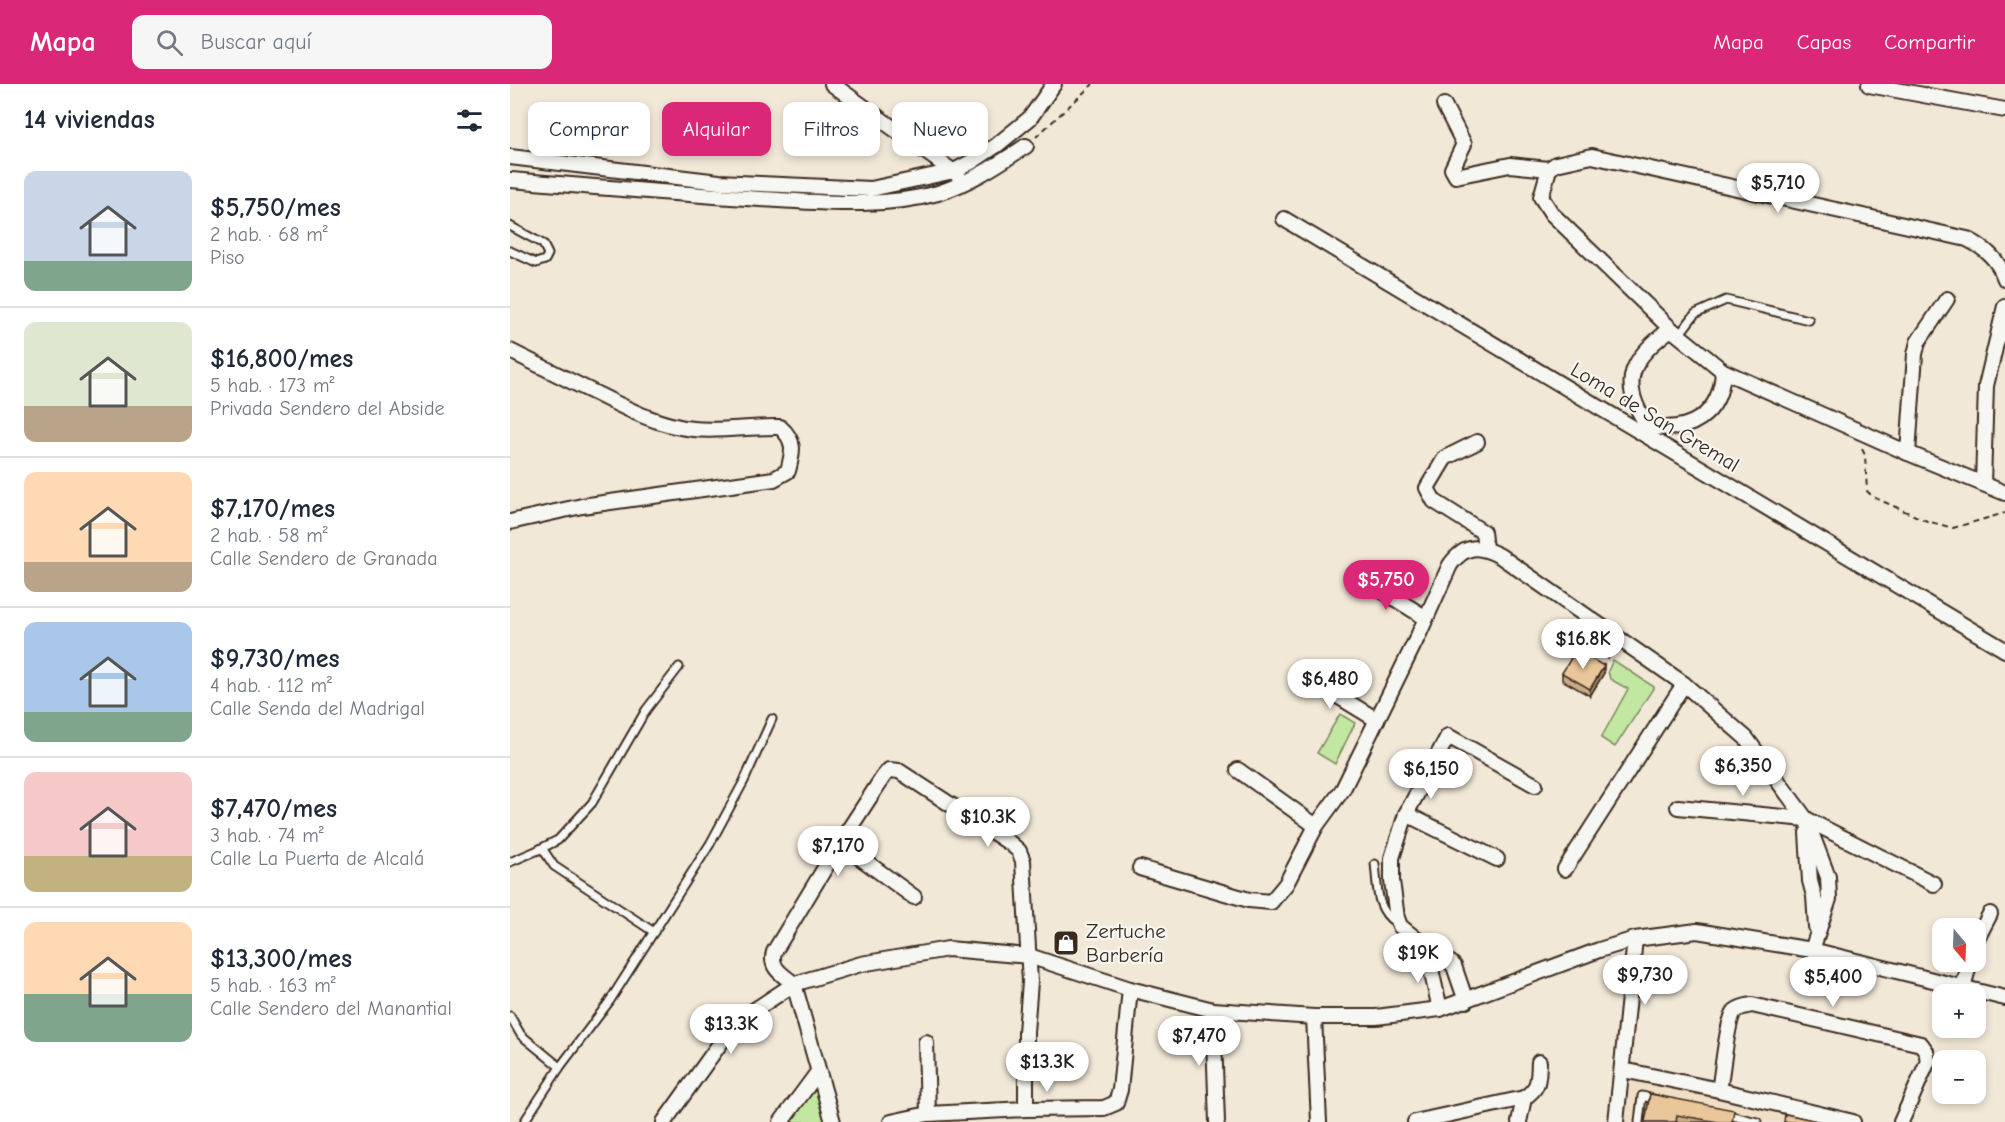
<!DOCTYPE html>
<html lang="es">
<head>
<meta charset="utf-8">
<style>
	body { margin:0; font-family:"Comic Neue",sans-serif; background:#f6f6f7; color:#1f2937; height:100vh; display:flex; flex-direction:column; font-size:22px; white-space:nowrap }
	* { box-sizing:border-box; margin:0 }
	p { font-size:20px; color:#747a83 }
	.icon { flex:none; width:33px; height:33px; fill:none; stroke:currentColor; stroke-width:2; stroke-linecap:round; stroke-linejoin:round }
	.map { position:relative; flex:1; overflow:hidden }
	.drawer { display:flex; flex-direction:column; background:#fff; width:510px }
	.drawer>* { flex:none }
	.guide { position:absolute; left:18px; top:18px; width:570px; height:54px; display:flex; gap:12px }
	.needle { width:39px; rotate:161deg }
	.fabs { position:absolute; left:1422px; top:834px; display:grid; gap:12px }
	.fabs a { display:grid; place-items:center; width:54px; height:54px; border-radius:12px; background:#fff; box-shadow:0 3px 9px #0003; font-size:30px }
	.price { position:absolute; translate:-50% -51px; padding:0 14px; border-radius:21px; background:#fff; color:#222; font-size:20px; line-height:39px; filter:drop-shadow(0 2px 3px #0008) }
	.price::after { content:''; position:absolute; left:50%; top:36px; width:18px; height:14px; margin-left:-9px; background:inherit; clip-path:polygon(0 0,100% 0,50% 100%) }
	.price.selected { background:#db2777; color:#fff }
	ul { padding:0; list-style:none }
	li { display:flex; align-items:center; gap:18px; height:150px; padding:0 24px }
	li+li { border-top:2px solid #e0e1e3 }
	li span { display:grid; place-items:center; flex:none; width:168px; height:120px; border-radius:12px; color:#555 }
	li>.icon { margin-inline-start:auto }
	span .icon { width:72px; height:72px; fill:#fffc; stroke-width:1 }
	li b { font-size:26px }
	h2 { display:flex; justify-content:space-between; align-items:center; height:72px; padding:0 24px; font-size:26px }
	.chip { padding:0 21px; border-radius:12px; background:#fff; box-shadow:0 3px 9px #0003; font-size:21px; line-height:54px }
	.chip.selected { background:#db2777; color:#fff }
	header { display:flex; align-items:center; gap:36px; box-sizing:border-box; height:84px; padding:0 30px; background:#db2777; color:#fff }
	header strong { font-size:28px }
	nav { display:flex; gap:33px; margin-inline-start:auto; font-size:21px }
	.search { width:420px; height:54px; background:#f6f6f7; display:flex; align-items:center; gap:15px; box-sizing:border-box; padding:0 21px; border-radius:12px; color:#747a83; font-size:22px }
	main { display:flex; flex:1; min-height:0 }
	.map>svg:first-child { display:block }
</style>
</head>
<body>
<header>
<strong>Mapa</strong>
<div class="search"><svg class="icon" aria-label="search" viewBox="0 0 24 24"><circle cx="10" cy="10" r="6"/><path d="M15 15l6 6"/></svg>Buscar aquí</div>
<nav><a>Mapa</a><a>Capas</a><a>Compartir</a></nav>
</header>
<main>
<section class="drawer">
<h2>14 viviendas<svg class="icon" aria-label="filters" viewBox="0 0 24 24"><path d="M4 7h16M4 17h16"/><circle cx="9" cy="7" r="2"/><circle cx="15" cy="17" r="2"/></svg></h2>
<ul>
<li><span style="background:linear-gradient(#c9d6e8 75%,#7fa58c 0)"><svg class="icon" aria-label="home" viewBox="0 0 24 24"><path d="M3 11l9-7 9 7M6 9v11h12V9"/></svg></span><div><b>$5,750/mes</b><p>2 hab. · 68 m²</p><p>Piso</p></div></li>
<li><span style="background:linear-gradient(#dfe7d0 70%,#b9a48a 0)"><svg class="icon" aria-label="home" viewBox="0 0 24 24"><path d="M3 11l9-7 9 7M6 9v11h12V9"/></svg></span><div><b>$16,800/mes</b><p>5 hab. · 173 m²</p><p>Privada Sendero del Abside</p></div></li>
<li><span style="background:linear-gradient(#ffd9b3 75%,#b9a48a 0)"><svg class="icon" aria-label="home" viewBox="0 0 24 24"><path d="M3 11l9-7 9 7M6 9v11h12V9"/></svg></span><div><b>$7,170/mes</b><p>2 hab. · 58 m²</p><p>Calle Sendero de Granada</p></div></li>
<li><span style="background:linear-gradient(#a9c7e8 75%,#7fa58c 0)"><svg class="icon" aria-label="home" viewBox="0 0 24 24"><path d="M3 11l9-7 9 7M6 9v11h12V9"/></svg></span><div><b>$9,730/mes</b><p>4 hab. · 112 m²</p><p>Calle Senda del Madrigal</p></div></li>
<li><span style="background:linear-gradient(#f6c9c9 70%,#c2b280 0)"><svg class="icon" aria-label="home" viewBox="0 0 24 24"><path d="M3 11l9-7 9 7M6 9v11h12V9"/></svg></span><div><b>$7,470/mes</b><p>3 hab. · 74 m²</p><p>Calle La Puerta de Alcalá</p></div></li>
<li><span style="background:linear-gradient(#ffd9b3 60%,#7fa58c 0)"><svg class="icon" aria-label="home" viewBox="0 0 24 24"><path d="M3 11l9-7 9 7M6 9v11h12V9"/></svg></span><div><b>$13,300/mes</b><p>5 hab. · 163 m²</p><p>Calle Sendero del Manantial</p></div></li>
</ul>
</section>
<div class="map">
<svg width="1495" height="1038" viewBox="0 0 1495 1038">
	<rect width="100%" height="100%" fill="#f2e8d8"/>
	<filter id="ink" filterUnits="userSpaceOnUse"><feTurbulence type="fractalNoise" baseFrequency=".0167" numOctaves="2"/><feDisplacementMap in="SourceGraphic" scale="12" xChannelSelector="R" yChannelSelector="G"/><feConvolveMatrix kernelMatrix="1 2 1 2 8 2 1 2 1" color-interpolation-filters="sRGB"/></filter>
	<g filter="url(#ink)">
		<path fill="#f0dec6" d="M1113,986L1343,1038H1106Z"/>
		<g fill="#c2e7a1" stroke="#7e8860" stroke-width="1.5">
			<path d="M1103,576L1144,603L1105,663L1091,654L1118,605L1100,595L1098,587Z"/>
			<path d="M830,630L845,639L825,680L807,669Z"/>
			<path d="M308,988L323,1038H271Z"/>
		</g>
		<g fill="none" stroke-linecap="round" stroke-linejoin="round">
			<g stroke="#3b2a1e" stroke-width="11">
				<g id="lane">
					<path d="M0,142L33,160L38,170L35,176L26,179L0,167"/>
					<path d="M1169,251L1185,230L1216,216L1299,236"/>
					<path d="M32,764L44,782L144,848"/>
					<path d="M0,778L26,767L48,756L82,719L136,626L169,583"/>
					<path d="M865,780C868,803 865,825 886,839"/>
					<path d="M0,932L11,951L50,983"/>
					<path d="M1215,1030L1247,1038"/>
					<path d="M14,1038L50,983L99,918L200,760L234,697L262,635"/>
					<path d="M1129,1038L1132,1012L1148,1016"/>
				</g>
			</g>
			<g stroke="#3b2a1e" stroke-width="18">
				<g id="street">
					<path d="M322,0L448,91"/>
					<path d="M1359,1L1495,26"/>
					<path d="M934,21L954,60L942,85L946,92L1000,81L1039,85"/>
					<path d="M0,73L209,98L361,105L444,87L463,77L487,61L520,34L544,0"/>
					<path d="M1039,85L1031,113L1042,130L1161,245L1213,287L1398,369L1495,409"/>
					<path d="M1039,85L1046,80L1082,72L1457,155C1475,164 1488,175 1495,195"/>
					<path d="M0,96C84,103 167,110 250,115C309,118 370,125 428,109C460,99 488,80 516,62"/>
					<path d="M774,135L1495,566"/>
					<path d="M1161,245C1122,273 1107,298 1138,342C1180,350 1211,331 1213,287"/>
					<path d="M0,267C29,281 58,296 87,310C117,325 150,342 183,345C212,348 241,342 270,343C286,357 283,368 278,387L264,395L72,422L0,438"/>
					<path d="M967,358L935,374L917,404L924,417L973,448L975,464"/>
					<path d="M1398,369L1405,270L1408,258L1437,215"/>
					<path d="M1473,400L1476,302L1495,222"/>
					<path d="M852,494L916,534"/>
					<path d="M790,589L867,636"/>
					<path d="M728,686L806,742"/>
					<path d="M1168,723L1296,735L1424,800"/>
					<path d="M896,730L987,775"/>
					<path d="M1297,749L1300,797L1304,812L1306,843"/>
					<path d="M330,759L404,813"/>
					<path d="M630,784L739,816L761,818L776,800L806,742L833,705L908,552L940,481C955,460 969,461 990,472L1174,600L1236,654L1296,735L1318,793L1319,815L1302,866"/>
					<path d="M1055,785L1174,600"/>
					<path d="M1466,857L1480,830"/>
					<path d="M921,869L922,890L930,925"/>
					<path d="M284,900C273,891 259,884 264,868L330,759L373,693L379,686L389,687L501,760L509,767L513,777L520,898L516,948V1025"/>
					<path d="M284,900L323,1038"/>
					<path d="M1453,903L1460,878"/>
					<path d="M956,917L944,882L941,879L921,869L911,859L890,842L887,834L882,797V774L896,730L938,652L1025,701"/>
					<path d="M703,926L707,1038"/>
					<path d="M804,933L809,1038"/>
					<path d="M416,958L418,1030"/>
					<path d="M1113,986L1209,1006L1343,1038"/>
					<path d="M1209,1006C1212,992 1217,935 1225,927C1230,923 1236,922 1242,921L1411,960L1416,967L1418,977L1391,1038"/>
					<path d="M154,1038L219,947L237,931L284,900L351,880L438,865L519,872L620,905L703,926L804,933H866L930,925L1089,866L1125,855L1187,847L1302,866L1495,914"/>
					<path d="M271,1038L308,988"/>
					<path d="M381,1038L418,1030L516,1025L594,1024L606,1019L610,1006L620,905"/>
					<path d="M905,1038L1014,1014C1030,1003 1028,996 1029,978"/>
					<path d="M1009,1038L1014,1014"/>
					<path d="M1106,1038L1125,855"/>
				</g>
			</g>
			<g stroke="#3b2a1e" stroke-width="2" stroke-dasharray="6 4.5" stroke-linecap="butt">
				<path d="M526,53L583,0"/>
				<path d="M1352,365L1355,371L1357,407L1363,413L1417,437L1443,444L1495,429"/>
				<path d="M1091,584L1098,575V565"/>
			</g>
			<use href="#lane" stroke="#f6f6f2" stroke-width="7"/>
			<use href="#street" stroke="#f6f6f2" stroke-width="14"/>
		</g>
		<g fill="#c9ab85" stroke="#3b2a1e" stroke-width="1.5">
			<path d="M1052,589H1094L1080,612L1052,596Z"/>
			<path d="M1140,1010L1224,1038H1135Z"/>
		</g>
		<path fill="#a48b6c" stroke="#3b2a1e" stroke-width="1.5" d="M1094,582V589L1080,612V605Z"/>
		<g fill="#eac79b" stroke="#3b2a1e" stroke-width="1.5">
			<path d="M1066,566L1094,582L1080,605L1052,589Z"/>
			<path d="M1140,1010L1224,1026L1222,1038H1209L1167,1031L1166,1038H1135Z"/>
			<path d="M1275,1030L1312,1038H1274Z"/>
		</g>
	</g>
	<defs>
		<g id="shop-square" transform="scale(1.35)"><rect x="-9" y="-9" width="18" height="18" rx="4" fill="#3b2a1e" stroke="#f6f6f2"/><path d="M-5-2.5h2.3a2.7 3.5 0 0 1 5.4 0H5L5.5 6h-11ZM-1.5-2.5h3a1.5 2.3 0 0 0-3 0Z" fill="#fff"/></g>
	</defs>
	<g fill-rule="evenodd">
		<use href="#shop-square" x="556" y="859"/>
	</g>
	<g text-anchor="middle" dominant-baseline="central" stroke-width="4.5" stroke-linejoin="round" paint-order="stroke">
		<g font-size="21" fill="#3b2a1e" stroke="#f6f6f2">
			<text transform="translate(1145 333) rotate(31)">Loma de San Gremal</text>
		</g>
		<g font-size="21" fill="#3b2a1e" stroke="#f6f6f2" text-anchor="start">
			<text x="576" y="847">Zertuche<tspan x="576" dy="24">Barbería</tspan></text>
		</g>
	</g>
</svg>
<div class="fabs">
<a><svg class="needle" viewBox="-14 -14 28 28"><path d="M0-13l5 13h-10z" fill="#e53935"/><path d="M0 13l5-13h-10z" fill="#747a83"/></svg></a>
<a>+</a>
<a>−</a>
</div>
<b class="price" style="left:1268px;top:130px">$5,710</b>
<b class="price selected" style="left:876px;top:527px">$5,750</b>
<b class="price" style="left:1073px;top:586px">$16.8K</b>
<b class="price" style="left:820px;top:626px">$6,480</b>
<b class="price" style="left:1233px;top:713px">$6,350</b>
<b class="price" style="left:921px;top:716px">$6,150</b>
<b class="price" style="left:478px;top:764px">$10.3K</b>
<b class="price" style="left:328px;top:793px">$7,170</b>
<b class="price" style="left:908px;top:900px">$19K</b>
<b class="price" style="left:1135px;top:922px">$9,730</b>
<b class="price" style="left:1323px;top:924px">$5,400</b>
<b class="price" style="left:221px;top:971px">$13.3K</b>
<b class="price" style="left:689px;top:983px">$7,470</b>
<b class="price" style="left:537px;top:1009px">$13.3K</b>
<div class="guide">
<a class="chip">Comprar</a>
<a class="chip selected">Alquilar</a>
<a class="chip">Filtros</a>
<a class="chip">Nuevo</a>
</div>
</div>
</main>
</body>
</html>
